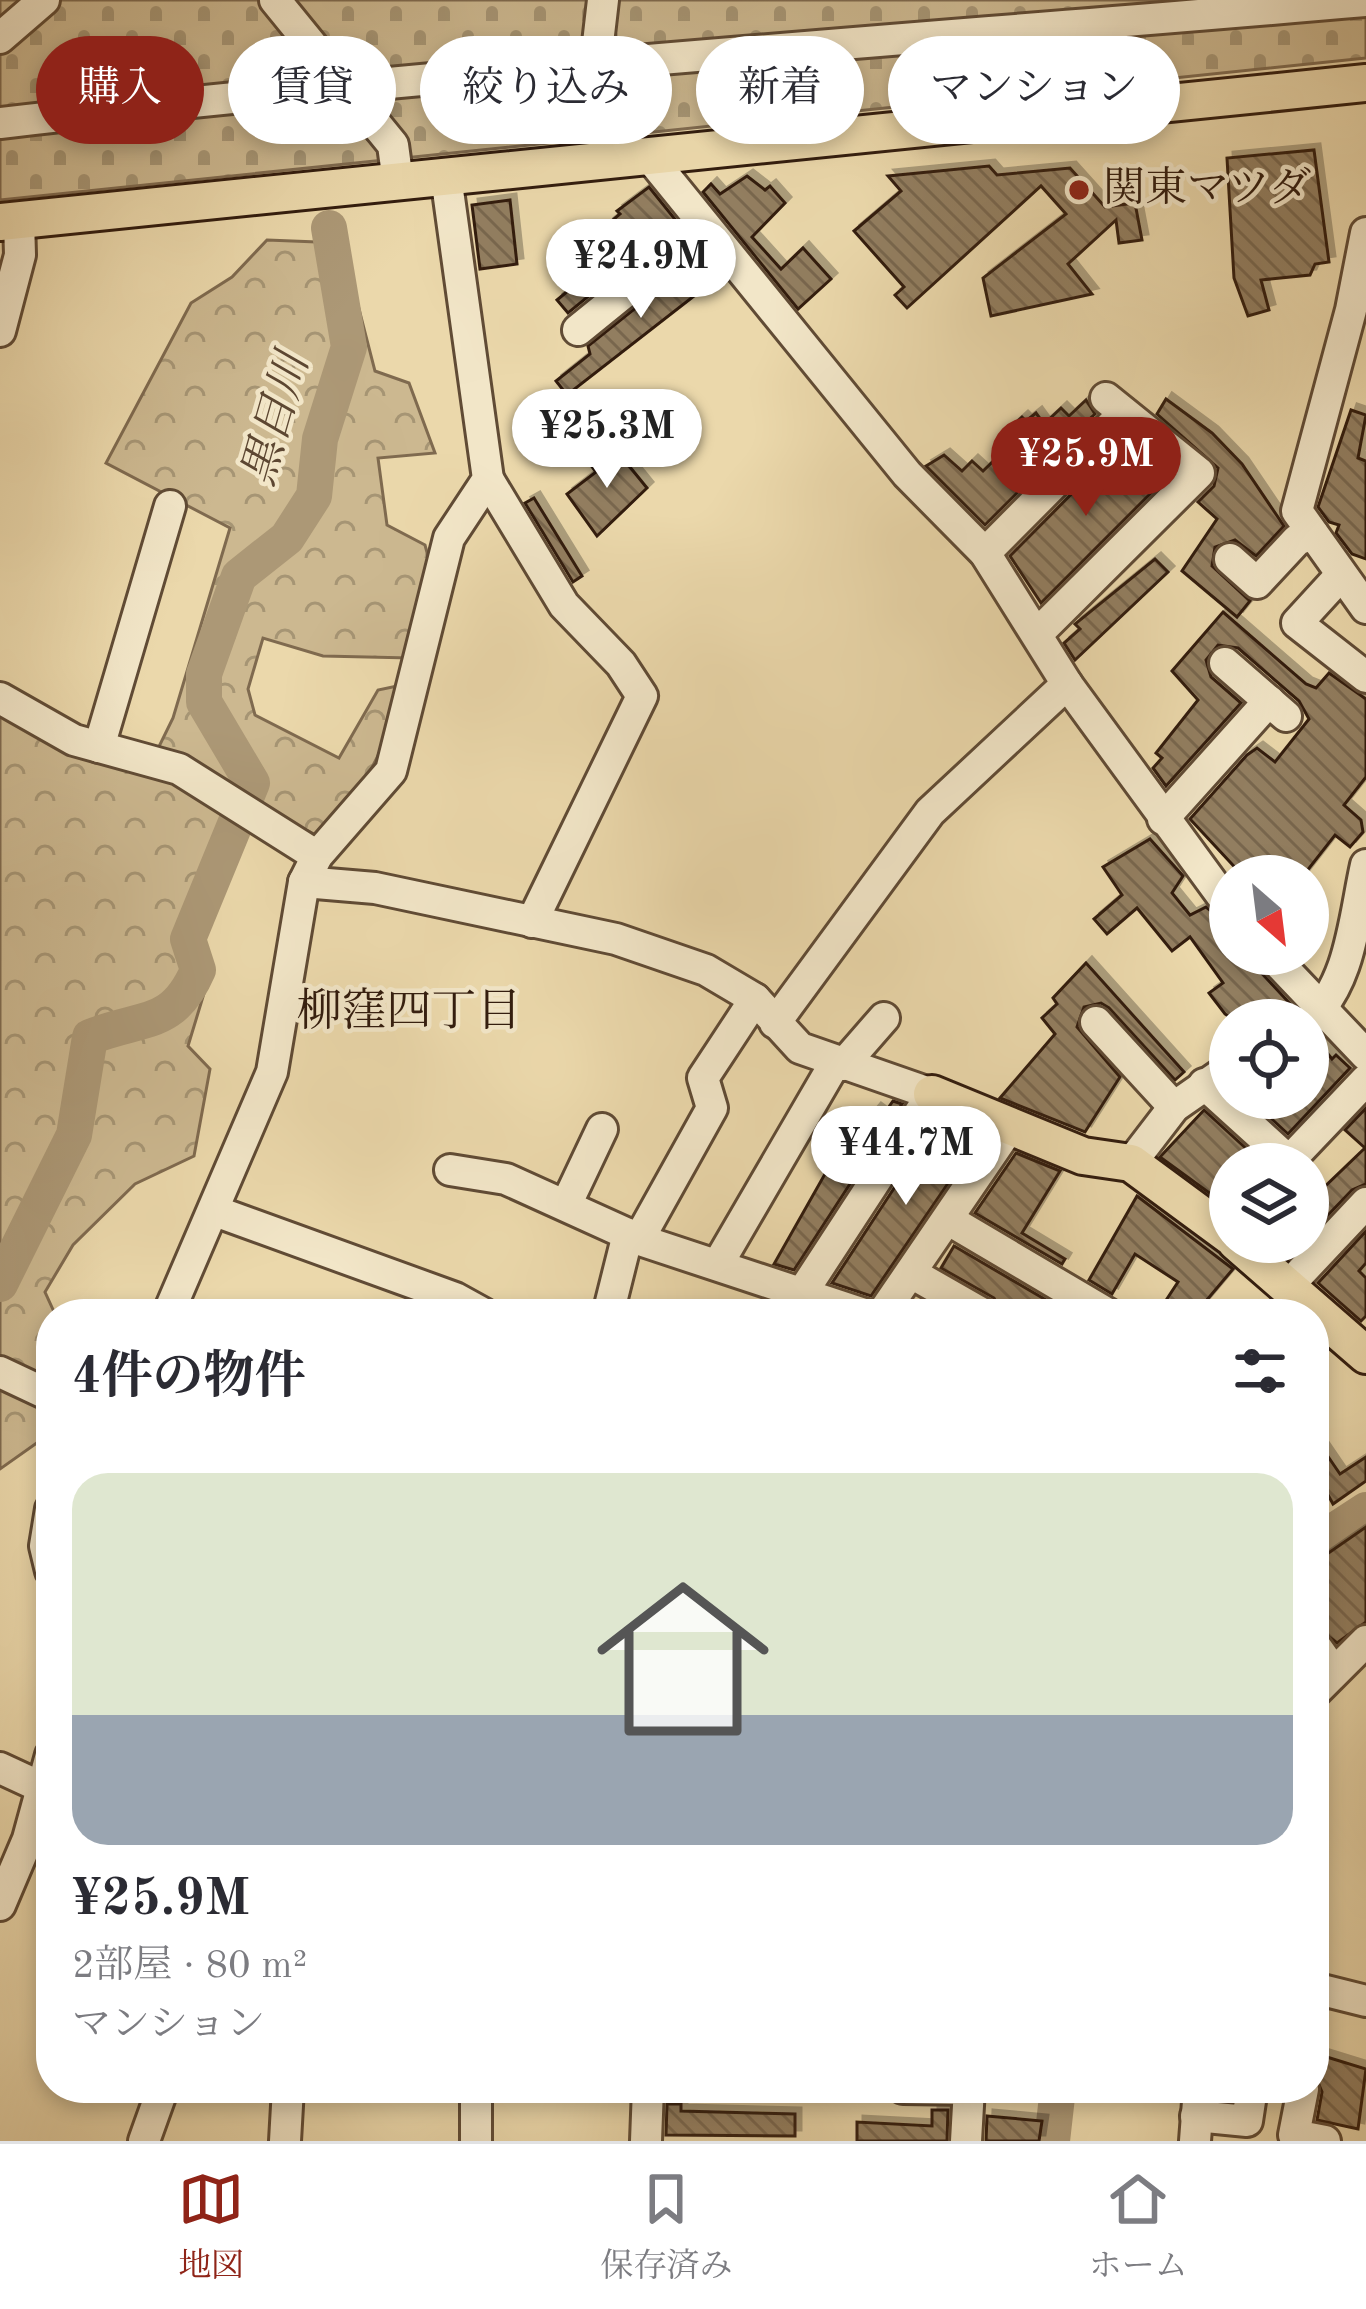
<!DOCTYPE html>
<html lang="ja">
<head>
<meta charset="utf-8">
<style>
	body { margin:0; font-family:"Old Standard TT","Noto Serif JP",serif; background:#f7f7f7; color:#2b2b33; height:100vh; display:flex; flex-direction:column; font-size:45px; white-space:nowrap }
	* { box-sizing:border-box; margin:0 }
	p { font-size:39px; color:#7c7c81 }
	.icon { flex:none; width:66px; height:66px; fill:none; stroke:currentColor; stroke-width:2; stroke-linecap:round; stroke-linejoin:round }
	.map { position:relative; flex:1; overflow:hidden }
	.panel { position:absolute; left:36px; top:1299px; width:1293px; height:804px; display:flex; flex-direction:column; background:#fff; border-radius:48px; box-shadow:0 6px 18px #0003 }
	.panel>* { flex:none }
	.guide { position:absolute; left:36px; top:36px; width:1296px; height:108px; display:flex; gap:24px }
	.needle { width:78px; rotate:152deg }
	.controls { position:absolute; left:1209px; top:855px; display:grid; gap:24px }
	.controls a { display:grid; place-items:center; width:120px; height:120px; border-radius:50%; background:#fff; box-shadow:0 6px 18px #0003; font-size:60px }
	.price { position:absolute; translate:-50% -102px; padding:0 27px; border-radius:42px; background:#fff; color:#222; font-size:39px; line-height:78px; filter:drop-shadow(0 3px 6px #0008) }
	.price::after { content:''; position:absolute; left:50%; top:72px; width:36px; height:27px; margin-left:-18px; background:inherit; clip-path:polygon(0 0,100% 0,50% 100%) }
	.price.selected { background:#8f2418; color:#fff }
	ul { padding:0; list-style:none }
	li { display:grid; align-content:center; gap:24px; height:636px; padding:0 36px }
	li+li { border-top:3px solid #e1e1e2 }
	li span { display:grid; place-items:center; height:372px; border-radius:36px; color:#555 }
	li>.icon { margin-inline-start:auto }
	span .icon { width:216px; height:216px; fill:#fffc; stroke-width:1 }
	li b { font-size:51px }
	h2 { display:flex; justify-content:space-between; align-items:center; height:144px; padding:0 36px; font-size:51px }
	.tag { padding:0 42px; border-radius:54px; background:#fff; box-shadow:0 6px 18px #0003; font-size:42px; line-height:108px }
	.tag.selected { background:#8f2418; color:#fff }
	.menu { display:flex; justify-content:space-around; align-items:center; height:168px; border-top:3px solid #e1e1e2; background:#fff; font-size:33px; color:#7c7c81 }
	.menu a { display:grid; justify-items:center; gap:6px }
	.menu .selected { color:#8f2418 }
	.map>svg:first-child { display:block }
</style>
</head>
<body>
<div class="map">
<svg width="1366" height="2141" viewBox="0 0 1366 2141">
	<defs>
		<pattern id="forest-crowns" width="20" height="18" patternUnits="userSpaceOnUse" patternTransform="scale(3)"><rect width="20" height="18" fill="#ccb890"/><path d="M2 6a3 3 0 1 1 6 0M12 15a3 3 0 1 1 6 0" fill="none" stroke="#a69574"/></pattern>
		<pattern id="cemetery-stones" width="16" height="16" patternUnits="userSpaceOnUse" patternTransform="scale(3)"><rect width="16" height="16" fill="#ccb890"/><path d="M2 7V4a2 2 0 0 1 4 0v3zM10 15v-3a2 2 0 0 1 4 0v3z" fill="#a69574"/></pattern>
		<pattern id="building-back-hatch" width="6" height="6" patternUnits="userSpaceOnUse" patternTransform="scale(3)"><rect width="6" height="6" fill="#927e60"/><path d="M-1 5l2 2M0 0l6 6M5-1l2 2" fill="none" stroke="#78664e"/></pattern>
		<filter id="shadow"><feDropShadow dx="6" dy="-6" stdDeviation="0" flood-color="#0004"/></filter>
	</defs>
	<rect width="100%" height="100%" fill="#ebd8ab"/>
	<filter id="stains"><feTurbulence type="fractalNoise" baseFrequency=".00167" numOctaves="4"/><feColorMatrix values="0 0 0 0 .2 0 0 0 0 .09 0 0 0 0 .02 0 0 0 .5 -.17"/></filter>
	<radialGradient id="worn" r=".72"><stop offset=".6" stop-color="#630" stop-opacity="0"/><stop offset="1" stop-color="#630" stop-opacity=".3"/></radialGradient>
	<path fill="url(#forest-crowns)" stroke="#7f6a4f" stroke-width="3" d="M267,240L342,243L375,371L409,383L435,453L378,458L387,525L425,545L431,567L410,658L323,656L263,638L248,689L255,715L339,758L378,690L402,685C383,759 368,780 320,837L264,809L251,825L200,937L205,990L188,1046L210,1069L194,1156L135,1184L73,1245L45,1292L55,1314L51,1439L41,1440L0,1469V707L147,771L173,718L230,528L106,463L191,303L232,277Z"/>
	<path fill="url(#cemetery-stones)" stroke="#7f6a4f" stroke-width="3" d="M0,0H1366V58L0,200Z"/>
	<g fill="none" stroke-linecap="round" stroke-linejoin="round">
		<g stroke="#ac9876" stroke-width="36">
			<path d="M0,1284L74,1135L90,1037C143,1016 173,1028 198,970L188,939L252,783L204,702V674L239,576L287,538L314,496L320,439L349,347L329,228"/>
			<path d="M1314,1544L1366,1510"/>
			<path d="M1052,2141L1058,2088"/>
		</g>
	</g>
	<g fill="url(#building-back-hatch)" stroke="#321c0e" stroke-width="3" filter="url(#shadow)">
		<path d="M1314,150L1329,262L1315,264L1310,275L1261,280L1269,310L1248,316L1234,278L1227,158Z"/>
		<path d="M989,166L997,175L1070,168L1105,207L1135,203L1142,240L1119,243L1116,220L1068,264L1092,294L991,316L983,278L1066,214L1041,186L907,308L895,295L904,287L854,231L901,191L888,176Z"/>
		<path d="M747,176L765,190L770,186L785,203L752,237L781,269L803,248L831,279L798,309L703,192L711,184L720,194Z"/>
		<path d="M649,187L678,223L568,313L557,300L575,285L568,277L614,233L608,224L620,214L617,211Z"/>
		<path d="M510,200L517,264L480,269L472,205Z"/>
		<path d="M703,254L721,275L567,395L556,381L590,354L588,346Z"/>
		<path d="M1166,399L1212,433L1242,464L1284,526L1256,556L1235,540L1215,547L1212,566L1250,601L1237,617L1182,571L1217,519L1198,502L1214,486L1218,468L1157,414Z"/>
		<path d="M1086,400L1095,414L1016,485L1020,490L985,525L926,466L944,455L962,471L972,461L983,471L1016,439L1008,430L1022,417L1026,421L1036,413L1044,424L1061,408L1069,416Z"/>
		<path d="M1351,410L1366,415L1358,458L1366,461V559L1352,554L1336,533L1339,525L1329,522L1318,507Z"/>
		<path d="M1126,439L1167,477L1041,603L1010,556Z"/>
		<path d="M612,445L647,488L597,536L567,494L596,472L590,464Z"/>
		<path d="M534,498L582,576L573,582L525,503Z"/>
		<path d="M1155,559L1168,572L1075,660L1064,643L1080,629L1075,624Z"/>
		<path d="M1223,612L1306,684L1316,688L1329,673L1366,699V777L1344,805L1361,820L1363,832L1350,847L1335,835L1303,876H1243L1190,819L1247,755L1257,748L1275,762L1309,719L1299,701L1238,648L1218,645L1206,660L1211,677L1241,703L1166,786L1153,768L1162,758L1156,753L1198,700L1172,671Z"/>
		<path d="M1150,839L1183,876L1172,893L1190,915L1206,907L1230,926V954H1251L1256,967L1294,1008L1289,1020H1234L1225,1014L1209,993L1223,983L1190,937L1172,951L1137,908L1107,934L1094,919L1122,895L1103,867Z"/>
		<path d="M1086,963L1184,1072L1175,1080L1109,1008L1101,1003L1084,1007L1077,1027L1120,1077L1085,1132L1000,1098L1055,1034L1042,1018L1057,1004L1053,998Z"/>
		<path d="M1316,1039L1332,1059L1336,1055L1350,1068L1288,1134L1249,1098H1308V1041Z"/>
		<path d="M893,1101L902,1104L794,1270L774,1264L834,1158L875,1109L883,1115Z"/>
		<path d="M1366,1108V1184L1352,1190L1308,1236V1189L1316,1195L1365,1148L1345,1130Z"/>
		<path d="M1204,1110L1263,1164H1230V1208L1160,1157Z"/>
		<path d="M938,1121L979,1138L871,1296L832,1283Z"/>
		<path d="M1016,1153L1060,1171L1022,1233L1065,1259L1062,1264L975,1213Z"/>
		<path d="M1137,1196L1233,1269L1195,1314H1157L1178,1282L1135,1254L1112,1294L1089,1280Z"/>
		<path d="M1366,1231V1263L1359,1271L1366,1278V1316L1361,1321L1318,1283Z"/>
		<path d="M954,1246L1070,1314H1002L994,1298L941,1268Z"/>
		<path d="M1314,1436L1340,1474L1366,1457V1481L1333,1504L1327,1493L1314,1501Z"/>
		<path d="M1366,1527V1622L1337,1643L1314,1625V1563Z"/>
		<path d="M1317,2054L1366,2069L1358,2129L1317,2120L1322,2092L1314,2073Z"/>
		<path d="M667,2104H681V2111L795,2114V2136L666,2135Z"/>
		<path d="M932,2110H948L947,2141H857V2122L932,2126Z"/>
		<path d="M987,2116L1042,2121L1039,2141H986Z"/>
	</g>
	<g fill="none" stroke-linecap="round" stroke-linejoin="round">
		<g stroke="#604b35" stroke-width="36">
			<g id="minor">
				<path d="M275,0L393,145L398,182"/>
				<path d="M0,38L44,0"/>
				<path d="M595,69L603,0"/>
				<path d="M0,123C454,71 911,40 1366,1"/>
				<path d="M648,155L907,474L985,553L1067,684L1230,907"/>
				<path d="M1366,233L1351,310L1297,511L1366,608"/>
				<path d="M578,330L705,227"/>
				<path d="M0,331L20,255L19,220"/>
				<path d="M488,479L564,605L621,664L642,696L532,922"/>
				<path d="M985,553L1124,413"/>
				<path d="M1230,559L1257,583L1297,540L1313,534"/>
				<path d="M1341,575L1297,623L1366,677"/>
				<path d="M1037,634L1199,473L1106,398"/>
				<path d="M1225,663L1286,716"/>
				<path d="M0,698L74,740L179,769L317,856"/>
				<path d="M99,747L170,506"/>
				<path d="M1163,819L1269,701"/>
				<path d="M304,882L375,888L616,939L706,970L755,999L800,1048L932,1094L802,1293"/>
				<path d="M1270,954L1366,1055"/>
				<path d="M1096,1022L1174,1107"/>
				<path d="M1308,1022C1351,984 1354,919 1366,865"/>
				<path d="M775,1023L930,812L1067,684"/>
				<path d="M843,1065L884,1018"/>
				<path d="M1204,1084L1289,1161L1366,1080"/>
				<path d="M1131,1163L1174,1107L1230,1068"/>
				<path d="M450,1170L506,1179L643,1241L864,1314"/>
				<path d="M566,1205L602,1129"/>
				<path d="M215,1211L455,1298L484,1314"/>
				<path d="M949,1220L1108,1314"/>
				<path d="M639,1239L712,1108L703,1078L755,999"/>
				<path d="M718,1264L835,1063"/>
				<path d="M913,1274L983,1314"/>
				<path d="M1288,1286L1366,1203"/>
				<path d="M168,1314L272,1072L304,882L317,856L391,771L449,538L488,479L446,176"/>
				<path d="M608,1314L628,1234"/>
				<path d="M882,1314L1009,1128"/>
				<path d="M0,1372L51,1396"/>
				<path d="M51,1509L45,1546L51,1571"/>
				<path d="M1314,1644L1333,1671"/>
				<path d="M1314,1693L1366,1641"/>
				<path d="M0,1768L41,1787"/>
				<path d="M0,1905L28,1839L51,1755"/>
				<path d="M1314,1988L1366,2001"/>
				<path d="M903,2088L969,2089"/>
				<path d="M1303,2089L1294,2135L1325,2141"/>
				<path d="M1196,2116L1247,2121L1252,2088"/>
				<path d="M144,2141L163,2088"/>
				<path d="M285,2141L288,2088"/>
				<path d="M476,2141V2088"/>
				<path d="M646,2141L648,2088"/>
				<path d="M966,2141L969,2088"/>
				<path d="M1195,2141L1199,2088"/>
			</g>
		</g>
		<g stroke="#321c0e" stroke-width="42">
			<g id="major">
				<path d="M0,222L1366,83"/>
				<path d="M932,1094L1083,1156L1131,1163L1230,1236"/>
				<path d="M1236,1242L1366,1355"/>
			</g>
		</g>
		<use href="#minor" stroke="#f2e6c8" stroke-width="30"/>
		<use href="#major" stroke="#ebd8ab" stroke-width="36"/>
	</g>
	<circle fill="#8f2418" stroke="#f2e6c8" stroke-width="4.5" cx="1079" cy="190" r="12"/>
	<g text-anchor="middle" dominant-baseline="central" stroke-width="9" stroke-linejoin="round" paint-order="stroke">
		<g font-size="42" fill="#321c0e" stroke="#f2e6c8" text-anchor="start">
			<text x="1103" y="190">関東マツダ</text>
		</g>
		<g font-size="45" font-style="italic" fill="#5d4732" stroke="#f2e6c8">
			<text transform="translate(278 420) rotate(-74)">黒目川</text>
		</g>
		<g font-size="45" fill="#321c0e" stroke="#f2e6c8">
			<text x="409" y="1013">柳窪四丁目</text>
		</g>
	</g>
	<rect width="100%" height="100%" filter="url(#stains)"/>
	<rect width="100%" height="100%" fill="url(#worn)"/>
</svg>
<div class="controls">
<a><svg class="needle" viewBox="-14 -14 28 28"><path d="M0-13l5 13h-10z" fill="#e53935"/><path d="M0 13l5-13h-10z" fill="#7c7c81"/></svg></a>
<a><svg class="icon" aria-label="locate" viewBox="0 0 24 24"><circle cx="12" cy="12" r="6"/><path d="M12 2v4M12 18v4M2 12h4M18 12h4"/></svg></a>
<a><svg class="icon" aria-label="layers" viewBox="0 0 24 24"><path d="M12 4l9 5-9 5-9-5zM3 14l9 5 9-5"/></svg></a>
</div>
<b class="price" style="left:641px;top:321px">¥24.9M</b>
<b class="price" style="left:607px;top:491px">¥25.3M</b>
<b class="price selected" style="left:1086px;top:519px">¥25.9M</b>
<b class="price" style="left:906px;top:1208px">¥44.7M</b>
<div class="guide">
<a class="tag selected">購入</a>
<a class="tag">賃貸</a>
<a class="tag">絞り込み</a>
<a class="tag">新着</a>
<a class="tag">マンション</a>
</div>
<section class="panel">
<h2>4件の物件<svg class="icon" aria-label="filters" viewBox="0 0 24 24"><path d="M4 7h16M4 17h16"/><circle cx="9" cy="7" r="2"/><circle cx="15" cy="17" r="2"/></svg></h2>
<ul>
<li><span style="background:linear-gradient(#dfe7d0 65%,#9aa5b1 0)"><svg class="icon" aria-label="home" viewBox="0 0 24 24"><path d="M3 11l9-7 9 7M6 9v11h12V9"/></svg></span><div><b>¥25.9M</b><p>2部屋 · 80 m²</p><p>マンション</p></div></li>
</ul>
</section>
</div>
<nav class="menu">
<a class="selected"><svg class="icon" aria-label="map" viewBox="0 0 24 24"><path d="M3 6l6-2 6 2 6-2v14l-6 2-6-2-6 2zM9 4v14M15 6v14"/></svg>地図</a>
<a><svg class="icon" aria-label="saved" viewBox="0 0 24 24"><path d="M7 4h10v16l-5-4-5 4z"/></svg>保存済み</a>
<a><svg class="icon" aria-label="home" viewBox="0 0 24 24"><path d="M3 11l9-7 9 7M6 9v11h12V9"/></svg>ホーム</a>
</nav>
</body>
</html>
